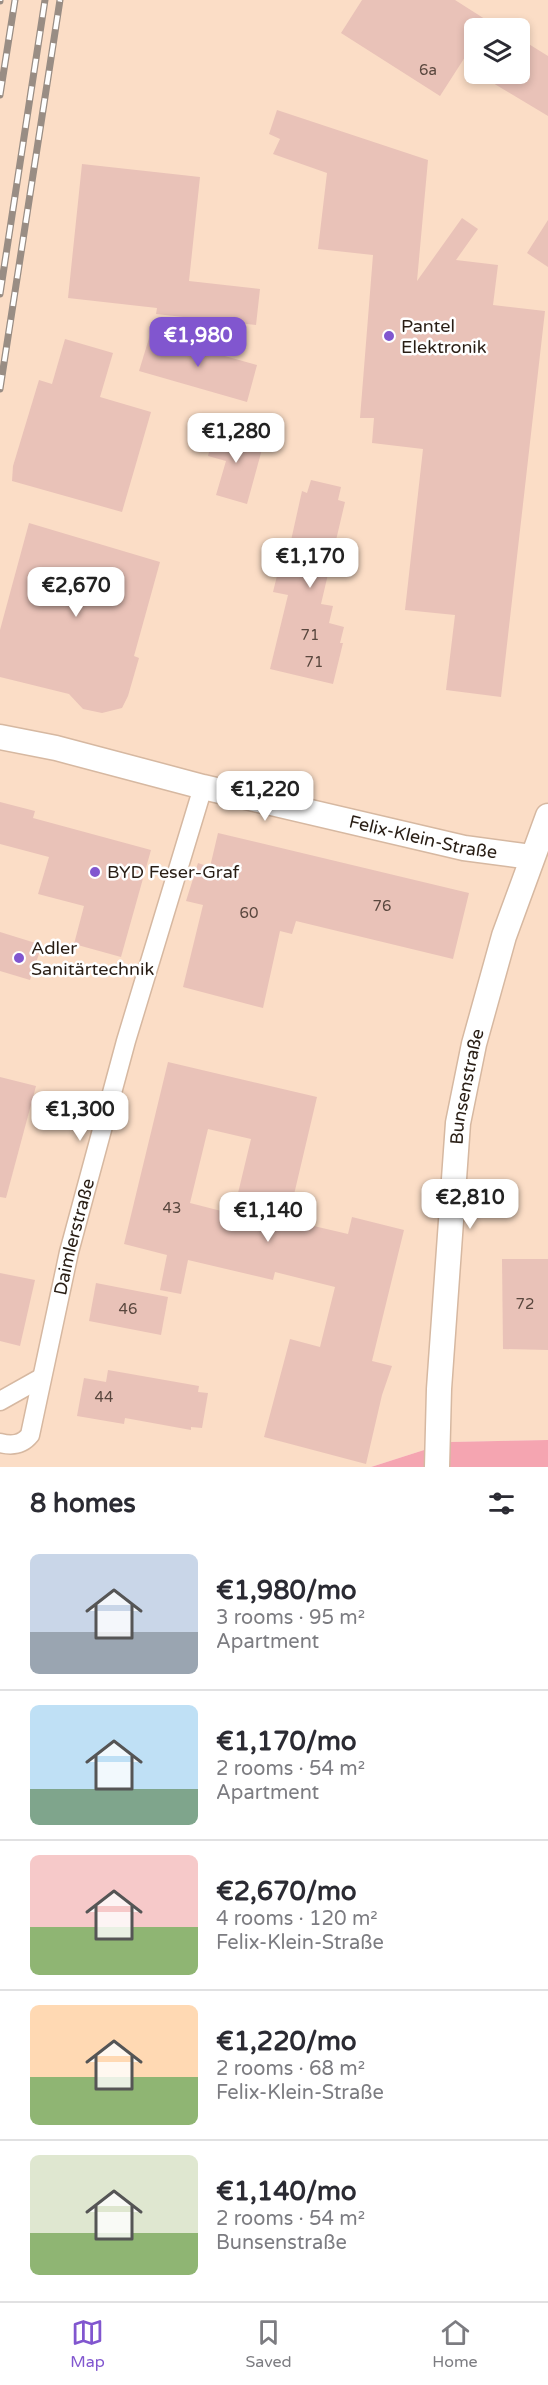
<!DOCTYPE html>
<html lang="en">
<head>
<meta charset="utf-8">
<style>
	body { margin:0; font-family:"Varela Round",sans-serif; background:#f7f7f7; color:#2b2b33; height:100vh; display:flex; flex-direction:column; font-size:22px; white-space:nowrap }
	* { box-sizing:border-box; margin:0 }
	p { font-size:20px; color:#7c7c81 }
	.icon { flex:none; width:33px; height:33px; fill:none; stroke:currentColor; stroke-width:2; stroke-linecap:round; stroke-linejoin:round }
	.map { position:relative; height:1467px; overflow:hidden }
	.panel { display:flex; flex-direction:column; background:#fff; flex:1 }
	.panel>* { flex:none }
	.controls { position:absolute; left:464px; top:18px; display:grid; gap:12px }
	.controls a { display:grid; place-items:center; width:66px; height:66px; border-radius:9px; background:#fff; box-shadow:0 3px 9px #0003; font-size:30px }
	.price { position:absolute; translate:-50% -51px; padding:0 14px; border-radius:12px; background:#fff; color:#222; font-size:20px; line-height:39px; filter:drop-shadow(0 2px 3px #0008) }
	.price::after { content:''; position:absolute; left:50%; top:36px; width:18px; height:14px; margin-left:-9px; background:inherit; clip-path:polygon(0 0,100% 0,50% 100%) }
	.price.selected { background:#8156cf; color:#fff }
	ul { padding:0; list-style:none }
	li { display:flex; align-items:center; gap:18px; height:150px; padding:0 30px }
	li+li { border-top:2px solid #e1e1e2 }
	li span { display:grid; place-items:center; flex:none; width:168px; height:120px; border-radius:9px; color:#555 }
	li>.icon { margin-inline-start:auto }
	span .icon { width:72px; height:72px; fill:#fffc; stroke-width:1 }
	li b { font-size:26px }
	h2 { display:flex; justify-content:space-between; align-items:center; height:72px; padding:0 30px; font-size:26px }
	.tab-bar { display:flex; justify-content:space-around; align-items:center; height:84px; border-top:2px solid #e1e1e2; background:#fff; font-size:16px; color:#7c7c81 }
	.tab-bar a { display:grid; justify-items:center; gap:3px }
	.tab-bar .selected { color:#8156cf }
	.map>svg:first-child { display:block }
</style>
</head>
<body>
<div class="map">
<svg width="548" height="1467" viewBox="0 0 548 1467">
	<rect width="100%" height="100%" fill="#faeee4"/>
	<path fill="#fbddc6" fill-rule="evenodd" d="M0,0H548V1440L449,1442L371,1467H0ZM474,28H519V74H474Z"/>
	<path fill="#f5a5b1" d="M548,1440V1467H371L449,1442Z"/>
	<g fill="#e9c2b8" fill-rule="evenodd">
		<path d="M362,0H455L499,28H474V43L440,96L341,33Z"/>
		<path d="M519,38L548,56V116L478,74H519Z"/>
		<path d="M277,110L428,160L417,281L462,218L478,229L456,260L498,265L493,305L545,311L501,697L446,690L455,615L405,610L423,449L372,443L374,418H360L373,255L318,249L327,173L273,154L280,139L269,134Z"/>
		<path d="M82,164L200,177L189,281L260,289L256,325L156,314L157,308L68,298Z"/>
		<path d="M548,220V267L527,253Z"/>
		<path d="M150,335L257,365L247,402L139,371Z"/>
		<path d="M65,339L113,353L100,397L151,412L122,512L12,481L13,466L39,380L52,384Z"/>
		<path d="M215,428L264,442L247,504L216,495L226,461L208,456Z"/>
		<path d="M311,480L341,487L338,500L345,502L321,604L333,606L329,623L344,627L340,643H343L333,684L270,669L288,595L273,592L285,543L290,545L302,491L307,493Z"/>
		<path d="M29,523L160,562L134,656L139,658L128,696L122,708L102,713L83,709L69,694L0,677V630Z"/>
		<path d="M0,802L35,811L33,818L151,850L121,957L74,944L84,906L38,894L49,857L0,844Z"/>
		<path d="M218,833L469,893L453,959L296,921L292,934L280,931L263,1008L183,987L203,905L186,901L198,863L210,867Z"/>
		<path d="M0,932L42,945L30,980L0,971Z"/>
		<path d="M168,1062L317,1097L288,1220L348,1234L352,1217L404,1230L372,1361L392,1366L382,1395L366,1464L264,1437L290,1339L320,1347L335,1287L275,1272L273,1280L188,1260L181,1294L160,1290L167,1255L124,1244ZM208,1129L251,1139L233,1214L190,1203Z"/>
		<path d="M0,1077L36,1086L6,1198L0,1197Z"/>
		<path d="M502,1259H548V1350L503,1349Z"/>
		<path d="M0,1273L35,1280L20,1346L0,1341Z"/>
		<path d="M96,1283L168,1297L161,1335L89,1321Z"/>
		<path d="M108,1370L199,1386L198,1392L208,1393L202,1428L191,1427V1430L125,1418L124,1424L77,1416L84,1378L106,1382Z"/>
	</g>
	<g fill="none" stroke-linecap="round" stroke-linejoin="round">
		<g stroke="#d6b8a1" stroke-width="21">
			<g id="street">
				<path d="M0,1401L41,1378"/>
				<path id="s1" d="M0,1443C12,1446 22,1445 30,1435L69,1252L126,1041L203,787"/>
			</g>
		</g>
		<g stroke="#d6b8a1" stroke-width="27">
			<g id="secondary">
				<path id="s2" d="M0,737L56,748L203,787L464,848L531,857"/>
				<path id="s3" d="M437,1467L439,1389L458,1123L474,1044L504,936L548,816"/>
			</g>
		</g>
		<use href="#street" stroke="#fff" stroke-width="18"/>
		<use href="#secondary" stroke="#fff" stroke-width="24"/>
		<g stroke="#998d84" stroke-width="7">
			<g id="rail">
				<path d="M0,1V0"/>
				<path d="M0,95L15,0"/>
				<path d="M0,294L45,0"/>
				<path d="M0,389L60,0"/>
			</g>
		</g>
		<use href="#rail" stroke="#fff" stroke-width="4.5" stroke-dasharray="14" stroke-linecap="butt"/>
	</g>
	<g fill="#8156cf" stroke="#fff" stroke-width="2">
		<circle cx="389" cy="336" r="6"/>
		<circle cx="95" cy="872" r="6"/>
		<circle cx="19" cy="958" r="6"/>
	</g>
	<g text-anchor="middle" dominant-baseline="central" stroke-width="5" stroke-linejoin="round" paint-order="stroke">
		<g font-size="15" fill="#59473e">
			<text x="428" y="70">6a</text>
			<text x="310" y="635">71</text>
			<text x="314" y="662">71</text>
			<text x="382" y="906">76</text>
			<text x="249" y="913">60</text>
			<text x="172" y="1208">43</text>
			<text x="525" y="1304">72</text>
			<text x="128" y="1309">46</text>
			<text x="104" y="1397">44</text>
		</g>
		<g font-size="18" fill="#291e15" stroke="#fff" text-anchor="start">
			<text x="401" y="326">Pantel<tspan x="401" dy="21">Elektronik</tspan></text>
			<text x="107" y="872">BYD Feser-Graf</text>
			<text x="31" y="948">Adler<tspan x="31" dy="21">Sanitärtechnik</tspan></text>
		</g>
		<g font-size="18" fill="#291e15" stroke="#fff">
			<text stroke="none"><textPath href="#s2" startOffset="435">Felix-Klein-Straße</textPath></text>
			<text stroke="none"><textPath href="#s3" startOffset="382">Bunsenstraße</textPath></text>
			<text stroke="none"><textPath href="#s1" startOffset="236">Daimlerstraße</textPath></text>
		</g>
	</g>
</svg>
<div class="controls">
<a><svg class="icon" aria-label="layers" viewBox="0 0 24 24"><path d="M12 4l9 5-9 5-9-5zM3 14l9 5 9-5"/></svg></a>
</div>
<b class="price selected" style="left:198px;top:368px">€1,980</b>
<b class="price" style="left:236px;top:464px">€1,280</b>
<b class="price" style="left:310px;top:589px">€1,170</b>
<b class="price" style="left:76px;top:618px">€2,670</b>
<b class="price" style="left:265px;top:822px">€1,220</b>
<b class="price" style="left:80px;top:1142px">€1,300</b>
<b class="price" style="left:470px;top:1230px">€2,810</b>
<b class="price" style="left:268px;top:1243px">€1,140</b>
</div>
<section class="panel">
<h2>8 homes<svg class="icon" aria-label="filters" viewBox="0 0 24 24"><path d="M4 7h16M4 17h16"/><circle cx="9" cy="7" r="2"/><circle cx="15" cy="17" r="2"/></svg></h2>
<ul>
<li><span style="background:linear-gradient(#c9d6e8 65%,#9aa5b1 0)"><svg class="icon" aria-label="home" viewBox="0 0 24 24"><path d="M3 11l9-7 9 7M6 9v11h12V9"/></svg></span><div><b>€1,980/mo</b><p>3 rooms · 95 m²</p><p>Apartment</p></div></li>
<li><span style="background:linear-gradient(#bfe0f5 70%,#7fa58c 0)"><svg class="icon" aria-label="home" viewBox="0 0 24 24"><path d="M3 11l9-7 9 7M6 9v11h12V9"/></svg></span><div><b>€1,170/mo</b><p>2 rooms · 54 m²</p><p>Apartment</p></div></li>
<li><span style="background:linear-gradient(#f6c9c9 60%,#8fb573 0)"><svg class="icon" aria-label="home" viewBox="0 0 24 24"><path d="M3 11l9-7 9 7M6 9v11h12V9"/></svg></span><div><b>€2,670/mo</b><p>4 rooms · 120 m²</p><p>Felix-Klein-Straße</p></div></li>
<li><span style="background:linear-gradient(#ffd9b3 60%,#8fb573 0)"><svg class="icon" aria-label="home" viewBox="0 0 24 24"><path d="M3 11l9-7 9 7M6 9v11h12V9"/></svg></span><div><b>€1,220/mo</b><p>2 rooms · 68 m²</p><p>Felix-Klein-Straße</p></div></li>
<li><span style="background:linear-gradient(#dfe7d0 65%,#8fb573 0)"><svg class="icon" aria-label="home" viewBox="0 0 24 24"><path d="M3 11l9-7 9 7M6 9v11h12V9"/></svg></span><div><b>€1,140/mo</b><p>2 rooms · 54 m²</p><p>Bunsenstraße</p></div></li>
</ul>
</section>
<nav class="tab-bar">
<a class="selected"><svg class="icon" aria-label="map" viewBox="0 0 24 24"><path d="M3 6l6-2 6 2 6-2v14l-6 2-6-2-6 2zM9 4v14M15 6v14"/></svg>Map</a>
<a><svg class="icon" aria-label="saved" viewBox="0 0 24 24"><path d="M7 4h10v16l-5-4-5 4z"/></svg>Saved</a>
<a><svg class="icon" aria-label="home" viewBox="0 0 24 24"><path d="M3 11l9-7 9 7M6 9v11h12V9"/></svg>Home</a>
</nav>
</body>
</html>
